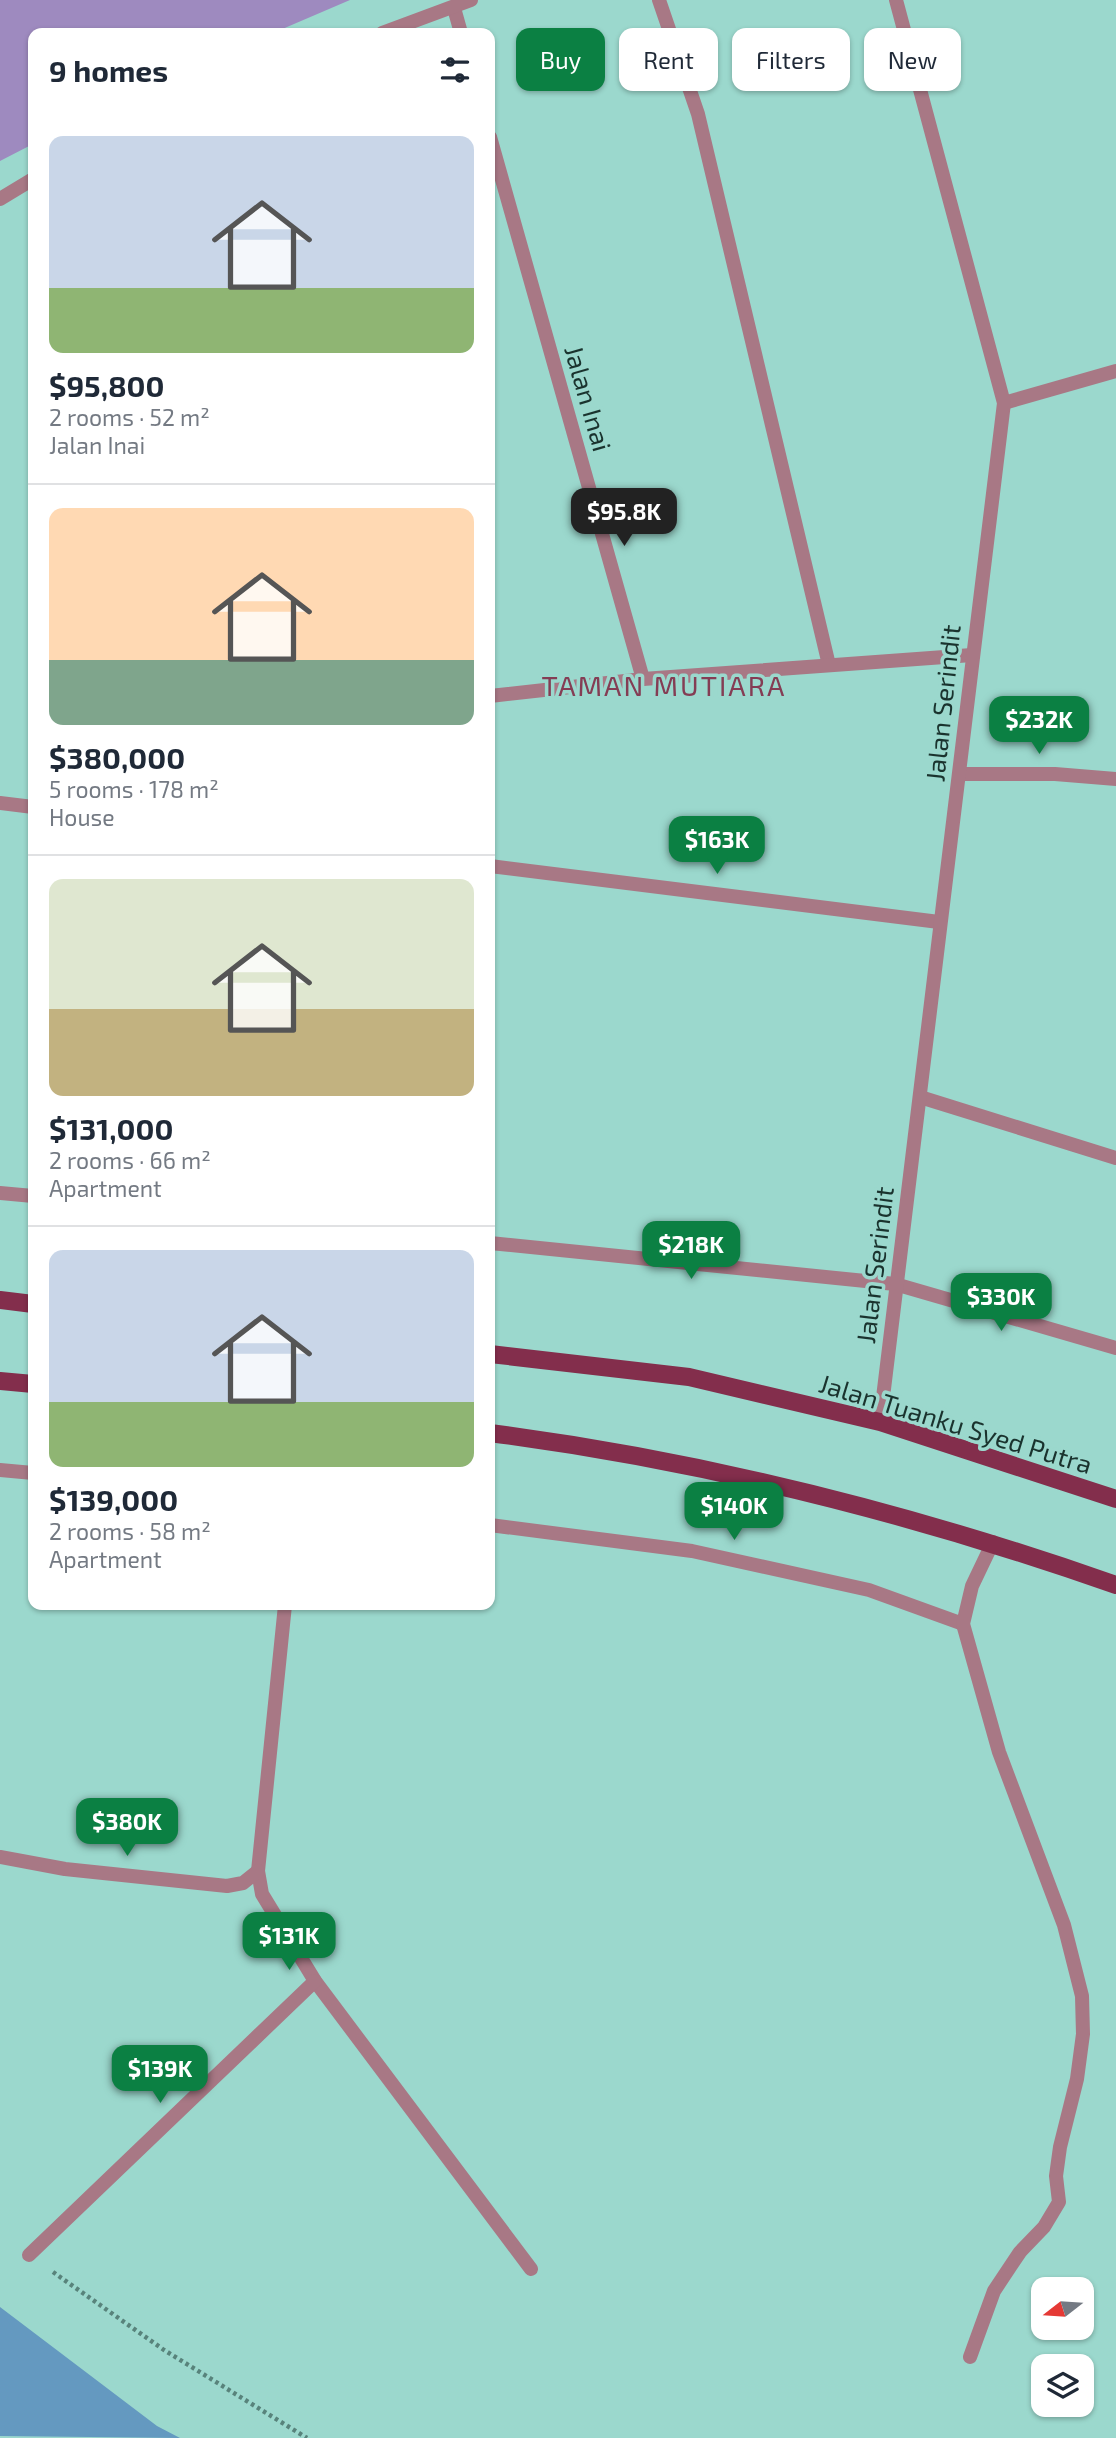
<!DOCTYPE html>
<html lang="en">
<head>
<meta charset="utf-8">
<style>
	body { margin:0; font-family:"Exo 2",sans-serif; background:#f2f2f3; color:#1f2937; height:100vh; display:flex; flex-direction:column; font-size:26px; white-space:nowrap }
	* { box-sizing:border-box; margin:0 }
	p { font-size:23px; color:#747a83 }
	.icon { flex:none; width:38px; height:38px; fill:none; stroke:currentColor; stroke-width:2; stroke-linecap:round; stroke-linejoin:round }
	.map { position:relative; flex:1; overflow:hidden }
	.sheet { position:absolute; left:28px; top:28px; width:467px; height:1582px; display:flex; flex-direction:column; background:#fff; border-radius:14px; box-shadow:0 2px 5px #0004 }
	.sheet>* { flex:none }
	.banner { position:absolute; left:516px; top:28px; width:494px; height:63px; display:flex; gap:14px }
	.needle { width:46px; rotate:253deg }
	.buttons { position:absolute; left:1031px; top:2277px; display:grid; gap:14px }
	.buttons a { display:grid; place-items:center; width:63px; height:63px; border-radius:14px; background:#fff; box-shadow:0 2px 5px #0004; font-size:35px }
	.price { position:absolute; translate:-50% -60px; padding:0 16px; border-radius:14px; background:#0b8043; color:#fff; font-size:23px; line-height:46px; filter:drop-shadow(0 2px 4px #0008) }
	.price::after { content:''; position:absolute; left:50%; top:42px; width:21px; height:16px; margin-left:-10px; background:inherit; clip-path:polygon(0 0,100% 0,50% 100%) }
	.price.on { background:#222; color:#fff }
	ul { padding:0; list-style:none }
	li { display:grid; align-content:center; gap:14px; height:371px; padding:0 21px }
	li+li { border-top:2px solid #e0e1e3 }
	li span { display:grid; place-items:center; height:217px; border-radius:14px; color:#555 }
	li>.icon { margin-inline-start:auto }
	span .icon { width:126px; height:126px; fill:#fffc; stroke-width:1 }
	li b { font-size:30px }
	h2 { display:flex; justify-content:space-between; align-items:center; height:84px; padding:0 21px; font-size:30px }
	.tag { padding:0 24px; border-radius:14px; background:#fff; box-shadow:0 2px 5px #0004; font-size:24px; line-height:63px }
	.tag.on { background:#0b8043; color:#fff }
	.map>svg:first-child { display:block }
</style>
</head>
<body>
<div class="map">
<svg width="1116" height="2438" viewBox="0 0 1116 2438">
	<rect width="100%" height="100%" fill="#9bd8cd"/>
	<path fill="#9e8abf" d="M0,0H350L273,33H33V144L0,161Z"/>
	<path fill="#6499c0" d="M0,2307L157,2426L180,2438L0,2436Z"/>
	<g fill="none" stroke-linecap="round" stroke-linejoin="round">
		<path stroke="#58837b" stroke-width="4.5" stroke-dasharray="3.5 3.5" stroke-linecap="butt" d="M53,2272L164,2350L307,2438"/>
		<g stroke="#a87885" stroke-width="14">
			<path d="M659,0L698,114L829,665"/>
			<path d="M0,199L33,179"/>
			<path d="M490,696L643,679"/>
			<path d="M920,1097L1116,1158"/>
		</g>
		<g stroke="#a87885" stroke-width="14">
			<path d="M454,8L461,33"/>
			<path d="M382,33L471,0"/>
			<path d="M490,137L643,679L972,655"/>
			<path d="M1004,403L1116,371"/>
			<path d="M960,774H1055L1116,779"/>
			<path d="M0,803L33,807"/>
			<path d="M490,866L939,922"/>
			<path d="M0,1193L33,1196"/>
			<path d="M490,1243L895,1284L1116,1348"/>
			<path d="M880,1422L1004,403L896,0"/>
			<path d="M0,1470L33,1473"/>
			<path d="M490,1525L692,1551L869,1590L963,1624"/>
			<path d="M285,1605L258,1871L262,1894L315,1981L531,2269"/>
			<path d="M0,1857L65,1869L227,1886L243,1883L258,1871"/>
			<path d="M29,2255L315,1981"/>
			<path d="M970,2357L994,2291L1020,2252L1044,2227L1059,2202L1056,2176L1060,2147L1077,2079L1083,2034L1082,1996L1064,1925L999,1752L963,1624L972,1586L993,1542"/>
		</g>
		<g stroke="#832e4c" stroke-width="18">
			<path d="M0,1300L33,1304"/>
			<path d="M490,1354L689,1377L880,1422L1116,1499"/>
			<path d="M0,1381L33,1384"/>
			<path d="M490,1433C706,1461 911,1513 1116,1585"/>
		</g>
	</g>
	<g text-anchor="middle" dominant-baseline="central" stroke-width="7" stroke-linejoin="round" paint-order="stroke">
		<g font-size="26" fill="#1a332e" stroke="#9bd8cd">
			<text transform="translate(589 398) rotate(74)">Jalan Inai</text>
			<text transform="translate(942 703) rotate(-84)">Jalan Serindit</text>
			<text transform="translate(874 1265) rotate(-83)">Jalan Serindit</text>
			<text transform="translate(956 1423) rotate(17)">Jalan Tuanku Syed Putra</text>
		</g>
		<g font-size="28" letter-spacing="2" fill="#843d54" stroke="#9bd8cd">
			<text x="664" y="685">TAMAN MUTIARA</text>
		</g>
	</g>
</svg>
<div class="buttons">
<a><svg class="needle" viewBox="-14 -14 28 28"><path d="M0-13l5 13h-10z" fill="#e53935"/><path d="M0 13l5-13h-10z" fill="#747a83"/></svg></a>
<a><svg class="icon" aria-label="layers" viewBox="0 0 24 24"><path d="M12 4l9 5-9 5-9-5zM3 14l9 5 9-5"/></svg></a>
</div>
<b class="price on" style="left:624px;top:548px">$95.8K</b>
<b class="price" style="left:1039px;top:756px">$232K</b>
<b class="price" style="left:717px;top:876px">$163K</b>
<b class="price" style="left:691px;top:1281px">$218K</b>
<b class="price" style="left:1001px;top:1333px">$330K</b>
<b class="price" style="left:734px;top:1542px">$140K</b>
<b class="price" style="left:127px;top:1858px">$380K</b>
<b class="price" style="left:289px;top:1972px">$131K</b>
<b class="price" style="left:160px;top:2105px">$139K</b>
<div class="banner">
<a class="tag on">Buy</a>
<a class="tag">Rent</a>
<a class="tag">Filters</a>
<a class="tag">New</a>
</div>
<section class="sheet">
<h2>9 homes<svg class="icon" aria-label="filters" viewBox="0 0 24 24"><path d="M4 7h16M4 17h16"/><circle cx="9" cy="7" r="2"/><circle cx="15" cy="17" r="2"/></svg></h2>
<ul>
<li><span style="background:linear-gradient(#c9d6e8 70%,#8fb573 0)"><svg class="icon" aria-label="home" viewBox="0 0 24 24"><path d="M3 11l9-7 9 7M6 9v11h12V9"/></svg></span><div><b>$95,800</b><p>2 rooms · 52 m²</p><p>Jalan Inai</p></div></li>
<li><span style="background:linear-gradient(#ffd9b3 70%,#7fa58c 0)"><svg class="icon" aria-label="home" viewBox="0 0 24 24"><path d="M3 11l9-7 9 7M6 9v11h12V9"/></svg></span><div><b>$380,000</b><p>5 rooms · 178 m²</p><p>House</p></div></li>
<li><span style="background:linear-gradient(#dfe7d0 60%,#c2b280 0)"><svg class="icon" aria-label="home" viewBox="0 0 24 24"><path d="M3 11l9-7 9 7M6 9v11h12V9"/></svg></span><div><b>$131,000</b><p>2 rooms · 66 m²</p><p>Apartment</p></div></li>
<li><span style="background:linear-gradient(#c9d6e8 70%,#8fb573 0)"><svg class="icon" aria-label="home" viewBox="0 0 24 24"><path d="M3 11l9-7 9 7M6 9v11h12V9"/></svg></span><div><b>$139,000</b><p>2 rooms · 58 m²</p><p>Apartment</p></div></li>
</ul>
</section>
</div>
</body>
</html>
